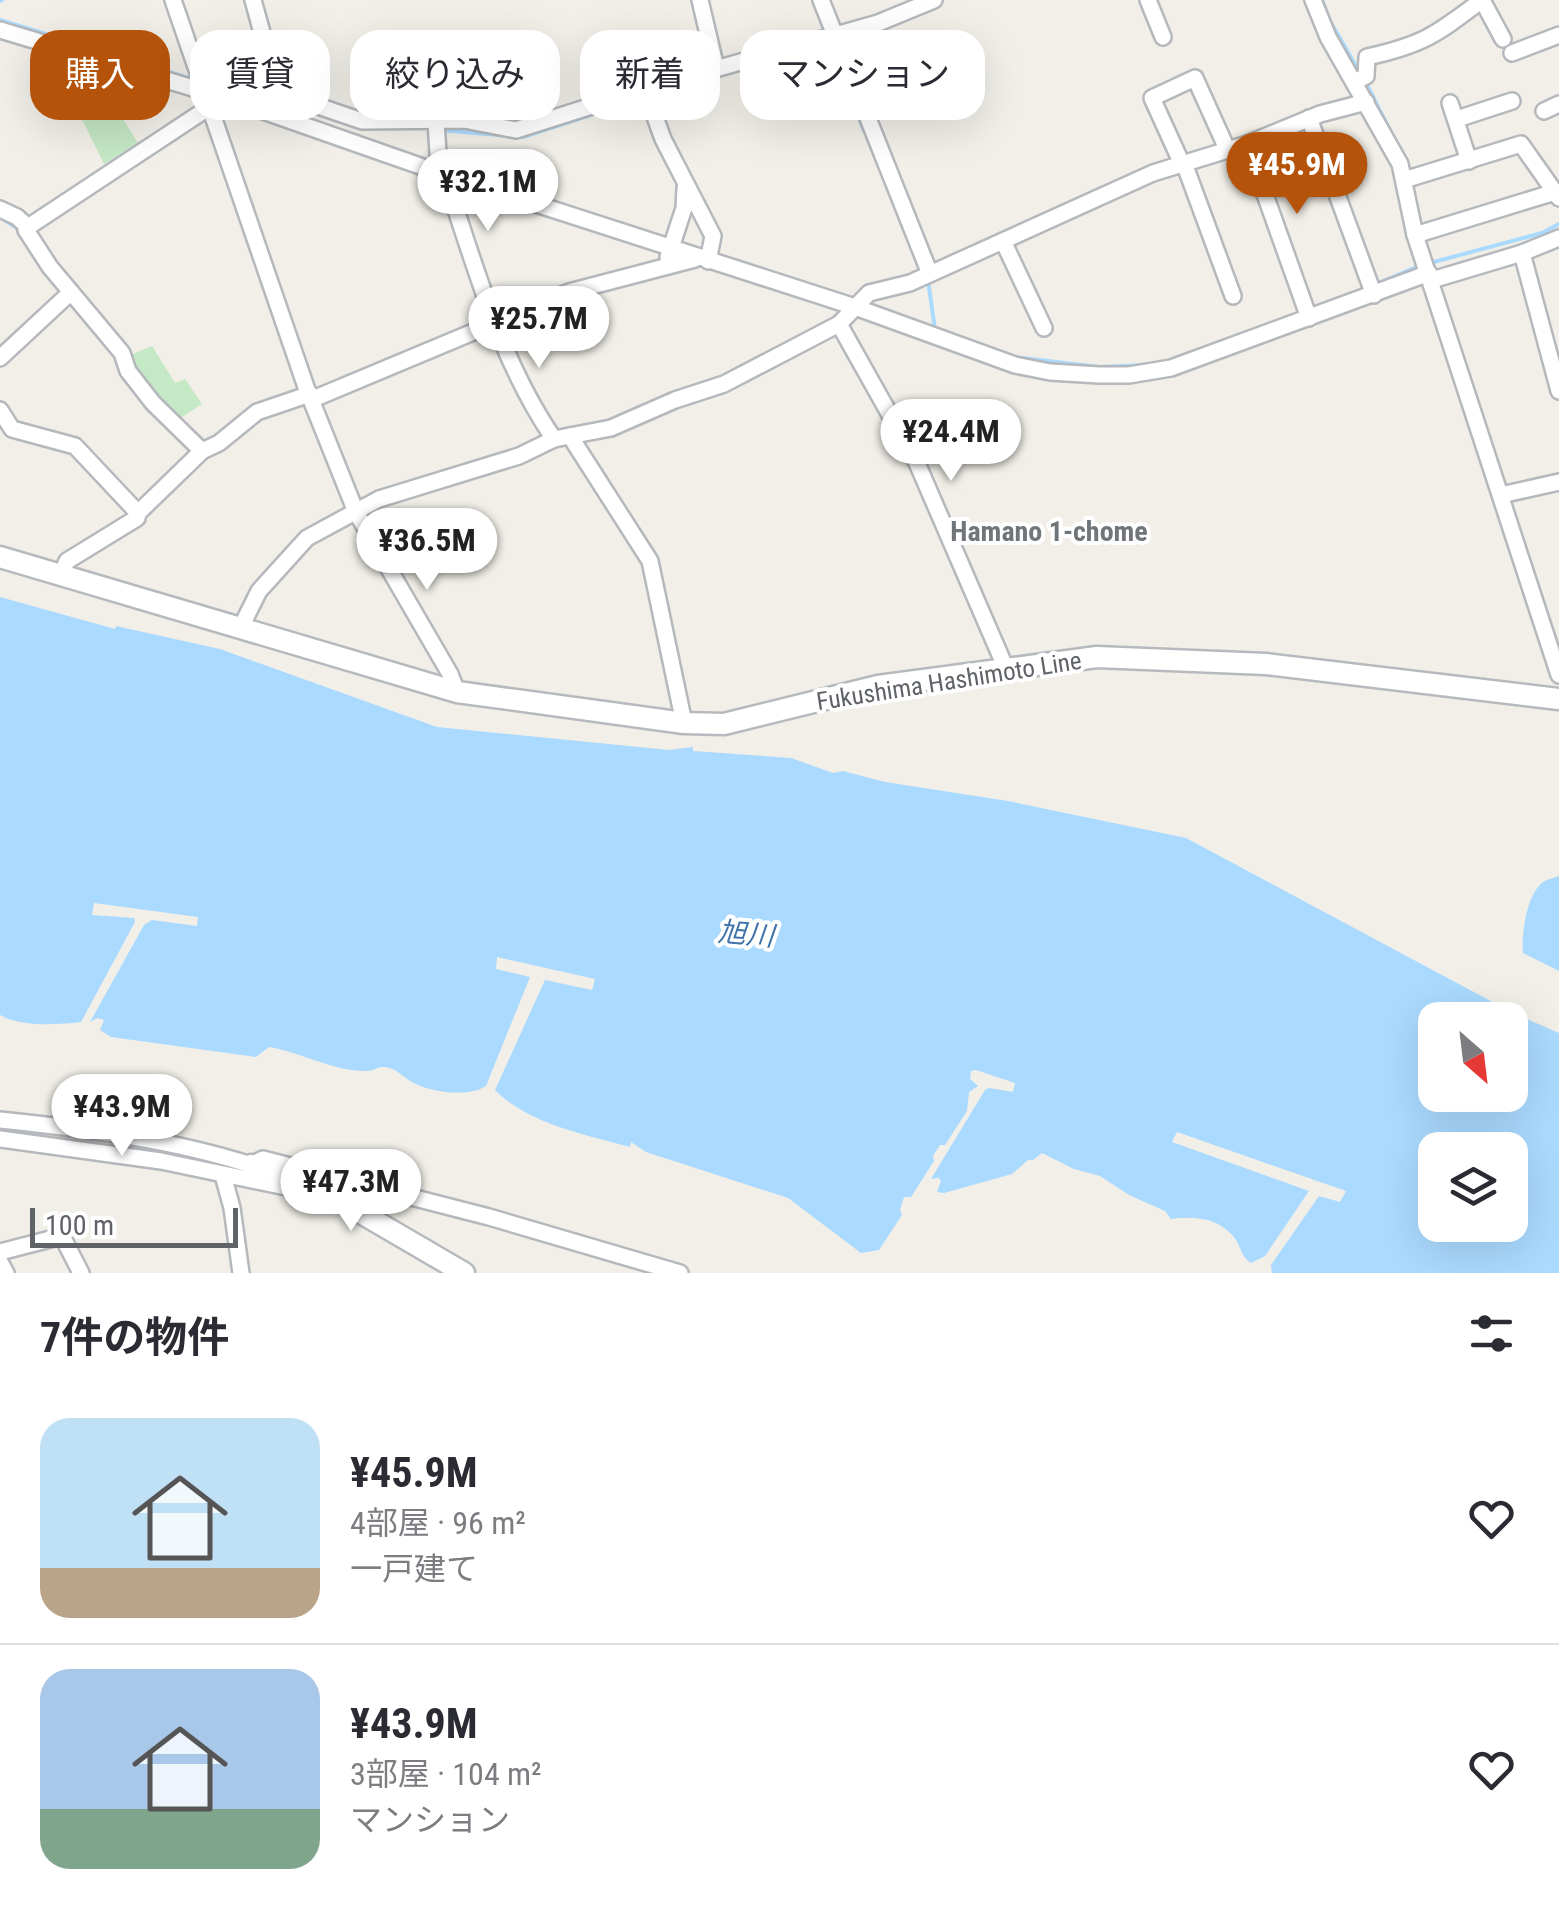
<!DOCTYPE html>
<html lang="ja">
<head>
<meta charset="utf-8">
<style>
	body { margin:0; font-family:"Roboto Condensed","Noto Sans JP",sans-serif; background:#f2f2f3; color:#2b2b33; height:100vh; display:flex; flex-direction:column; font-size:38px; white-space:nowrap }
	* { box-sizing:border-box; margin:0 }
	p { font-size:32px; color:#7c7c81 }
	.icon { flex:none; width:55px; height:55px; fill:none; stroke:currentColor; stroke-width:2; stroke-linecap:round; stroke-linejoin:round }
	.map { position:relative; height:1273px; overflow:hidden }
	.side { display:flex; flex-direction:column; background:#fff; flex:1 }
	.side>* { flex:none }
	.hud { position:absolute; left:30px; top:30px; width:1000px; height:90px; display:flex; gap:20px }
	.needle { width:65px; rotate:152deg }
	.tools { position:absolute; left:1418px; top:1002px; display:grid; gap:20px }
	.tools a { display:grid; place-items:center; width:110px; height:110px; border-radius:20px; background:#fff; box-shadow:0 10px 40px #0002; font-size:50px }
	.scale { position:absolute; left:30px; bottom:25px; width:208px; box-sizing:border-box; padding-left:10px; border:5px solid #5f6368; border-top:0; font-size:28px; line-height:35px; white-space:nowrap; color:#5f6368; -webkit-text-stroke:8px #fff; paint-order:stroke }
	.price { position:absolute; translate:-50% -85px; padding:0 22px; border-radius:35px; background:#fff; color:#222; font-size:32px; line-height:65px; filter:drop-shadow(0 2px 5px #0008) }
	.price::after { content:''; position:absolute; left:50%; top:60px; width:30px; height:22px; margin-left:-15px; background:inherit; clip-path:polygon(0 0,100% 0,50% 100%) }
	.price.selected { background:#b45309; color:#fff }
	ul { padding:0; list-style:none }
	li { display:flex; align-items:center; gap:30px; height:250px; padding:0 40px }
	li+li { border-top:2px solid #e1e1e2 }
	li span { display:grid; place-items:center; flex:none; width:280px; height:200px; border-radius:30px; color:#555 }
	li>.icon { margin-inline-start:auto }
	span .icon { width:120px; height:120px; fill:#fffc; stroke-width:1 }
	li b { font-size:42px }
	h2 { display:flex; justify-content:space-between; align-items:center; height:120px; padding:0 40px; font-size:42px }
	.tag { padding:0 35px; border-radius:30px; background:#fff; box-shadow:0 10px 40px #0002; font-size:35px; line-height:90px }
	.tag.selected { background:#b45309; color:#fff }
	.map>svg:first-child { display:block }
</style>
</head>
<body>
<div class="map">
<svg width="1559" height="1273" viewBox="0 0 1559 1273">
	<rect width="100%" height="100%" fill="#f1efe8"/>
	<g fill="#c5e8c5">
		<path d="M48,50L114,70V76L100,82L138,143L104,164Z"/>
		<path d="M152,346L175,383L185,379L202,404L179,419L157,397L128,356Z"/>
	</g>
	<g fill="#aadaff" fill-rule="evenodd">
		<path d="M0,597L115,629L116,626L220,649L437,727L669,750L693,747V751L791,758L833,773L843,771L885,782L1008,801L1186,838L1513,1013L1559,1033V1273H1272L1271,1265L1319,1196L1340,1202L1346,1191L1177,1132L1172,1142L1309,1191L1265,1256L1251,1263C1240,1256 1241,1245 1233,1236C1217,1217 1193,1216 1171,1219L1165,1211L1129,1195L1100,1176L1074,1169L1042,1153L1033,1160H1028L1012,1174L944,1193L937,1192L941,1181L939,1178L931,1179L985,1090L989,1088L1013,1092L1015,1083L976,1070L971,1071L970,1079L978,1086L969,1092L967,1111L945,1145H940L933,1156L934,1161L911,1197H904L900,1210L902,1215L879,1250L861,1253L788,1198L646,1152L631,1142L630,1147C586,1135 528,1124 495,1090L545,980L592,990L595,979L497,957L496,969L530,977L486,1086C468,1098 428,1092 410,1081C401,1075 395,1067 382,1067C377,1067 373,1071 368,1071C334,1072 301,1052 269,1047L256,1057L111,1037L100,1030L104,1020L97,1018L90,1022L144,925L152,920L197,926L198,917L94,903L92,915L134,918L135,922L81,1022C56,1025 22,1027 0,1015ZM1435,1020H1510V1095H1435ZM1435,1150H1510V1225H1435Z"/>
		<path d="M1559,876V971L1523,953C1521,934 1527,894 1543,882C1548,879 1554,878 1559,876Z"/>
	</g>
	<g fill="none" stroke-linecap="round" stroke-linejoin="round">
		<g stroke="#aadaff" stroke-width="4">
			<path d="M1322,0L1330,21L1360,73"/>
			<path d="M0,1L2,0"/>
			<path d="M0,20L195,80"/>
			<path d="M830,43L850,94"/>
			<path d="M1365,81L1406,162"/>
			<path d="M652,95L710,78"/>
			<path d="M856,110L864,131"/>
			<path d="M429,129L523,137L643,98"/>
			<path d="M355,135L431,162"/>
			<path d="M445,166L660,236"/>
			<path d="M228,183L295,377"/>
			<path d="M0,217L17,228L21,226"/>
			<path d="M1430,263L1542,233L1559,224"/>
			<path d="M928,280L935,330"/>
			<path d="M1374,285L1421,265"/>
			<path d="M1014,357L1099,367L1144,365"/>
		</g>
		<g stroke="#b5b8bc" stroke-width="20">
			<g id="street">
				<path d="M173,0L306,387L356,512L450,674L457,692"/>
				<path d="M253,0L264,40"/>
				<path d="M700,0L716,68"/>
				<path d="M821,0L930,274"/>
				<path d="M1148,0L1163,37"/>
				<path d="M1313,0L1328,37L1400,164L1415,235L1559,675"/>
				<path d="M1482,0L1503,39"/>
				<path d="M0,30L226,98L440,173L855,307L1015,365L1050,372L1099,375H1129L1171,368L1429,273"/>
				<path d="M1512,53L1559,35"/>
				<path d="M1355,82L1366,76L1367,57C1423,45 1437,34 1482,0"/>
				<path d="M645,89L663,139L713,236L708,261"/>
				<path d="M1450,103L1469,161"/>
				<path d="M1544,111L1559,104"/>
				<path d="M1309,118L1374,295"/>
				<path d="M1457,119L1512,101"/>
				<path d="M436,121L439,169L447,183C477,271 501,362 554,439"/>
				<path d="M1247,144L1309,318"/>
				<path d="M1184,163L1233,296"/>
				<path d="M1182,164L1152,98L1195,78L1227,149"/>
				<path d="M1404,180L1521,144L1559,198"/>
				<path d="M0,209L17,217L28,227L26,230L50,267L122,353L128,371L153,403L202,451"/>
				<path d="M28,227L208,108L248,91L277,92L362,121L464,120L516,130L645,89L878,23L934,0"/>
				<path d="M1415,235L1555,192"/>
				<path d="M1003,241L1044,328"/>
				<path d="M1522,253L1559,391"/>
				<path d="M668,257L684,208L685,188"/>
				<path d="M1432,280L1522,253L1559,238"/>
				<path d="M839,324L917,463L1007,671"/>
				<path d="M0,358L71,292"/>
				<path d="M313,399L569,292L695,259"/>
				<path d="M0,410L12,429L75,446L138,513"/>
				<path d="M570,436L650,561L684,723"/>
				<path d="M1501,495L1559,482"/>
				<path d="M61,575L67,561L137,518L138,513L202,451L219,443L257,412L310,394"/>
				<path d="M240,629L259,591L307,538L379,499L519,456L554,439L611,428L675,400L724,384L839,324L869,293L910,283L1153,173L1247,144L1320,114L1366,102"/>
				<path d="M0,1120C85,1129 170,1139 251,1165L263,1159L489,1217L680,1273"/>
				<path d="M0,1139L161,1161L305,1191"/>
				<path d="M223,1175L232,1208L241,1273"/>
				<path d="M0,1252L62,1236L81,1273"/>
				<path d="M0,1262L6,1273"/>
			</g>
		</g>
		<g stroke="#b6babf" stroke-width="25">
			<g id="secondary">
				<path d="M0,557L457,692L684,723L724,724L878,686L1097,657L1266,664L1559,699"/>
				<path d="M251,1165L320,1189L464,1273"/>
			</g>
		</g>
		<use href="#street" stroke="#fff" stroke-width="15"/>
		<use href="#secondary" stroke="#fff" stroke-width="20"/>
	</g>
	<g text-anchor="middle" dominant-baseline="central" stroke-width="8" stroke-linejoin="round" paint-order="stroke">
		<g font-size="25" fill="#5f6368" stroke="#fff">
			<text transform="translate(949 681) rotate(-9)">Fukushima Hashimoto Line</text>
		</g>
		<g font-size="28" font-weight="bold" fill="#70757a" stroke="#fff">
			<text x="1049" y="531">Hamano 1-chome</text>
		</g>
		<g font-size="28" font-style="italic" fill="#4174aa" stroke="#fff">
			<text transform="translate(746 934) rotate(5)">旭川</text>
		</g>
	</g>
</svg>
<div class="tools">
<a><svg class="needle" viewBox="-14 -14 28 28"><path d="M0-13l5 13h-10z" fill="#e53935"/><path d="M0 13l5-13h-10z" fill="#7c7c81"/></svg></a>
<a><svg class="icon" aria-label="layers" viewBox="0 0 24 24"><path d="M12 4l9 5-9 5-9-5zM3 14l9 5 9-5"/></svg></a>
</div>
<div class="scale">100 m</div>
<b class="price selected" style="left:1297px;top:217px">¥45.9M</b>
<b class="price" style="left:488px;top:234px">¥32.1M</b>
<b class="price" style="left:539px;top:371px">¥25.7M</b>
<b class="price" style="left:951px;top:484px">¥24.4M</b>
<b class="price" style="left:427px;top:593px">¥36.5M</b>
<b class="price" style="left:122px;top:1159px">¥43.9M</b>
<b class="price" style="left:351px;top:1234px">¥47.3M</b>
<div class="hud">
<a class="tag selected">購入</a>
<a class="tag">賃貸</a>
<a class="tag">絞り込み</a>
<a class="tag">新着</a>
<a class="tag">マンション</a>
</div>
</div>
<section class="side">
<h2>7件の物件<svg class="icon" aria-label="filters" viewBox="0 0 24 24"><path d="M4 7h16M4 17h16"/><circle cx="9" cy="7" r="2"/><circle cx="15" cy="17" r="2"/></svg></h2>
<ul>
<li><span style="background:linear-gradient(#bfe0f5 75%,#b9a48a 0)"><svg class="icon" aria-label="home" viewBox="0 0 24 24"><path d="M3 11l9-7 9 7M6 9v11h12V9"/></svg></span><div><b>¥45.9M</b><p>4部屋 · 96 m²</p><p>一戸建て</p></div><svg class="icon" aria-label="heart" viewBox="0 0 24 24"><path d="M12 20l-8-8c-3-5 5-10 8-4 3-6 11-1 8 4z"/></svg></li>
<li><span style="background:linear-gradient(#a9c7e8 70%,#7fa58c 0)"><svg class="icon" aria-label="home" viewBox="0 0 24 24"><path d="M3 11l9-7 9 7M6 9v11h12V9"/></svg></span><div><b>¥43.9M</b><p>3部屋 · 104 m²</p><p>マンション</p></div><svg class="icon" aria-label="heart" viewBox="0 0 24 24"><path d="M12 20l-8-8c-3-5 5-10 8-4 3-6 11-1 8 4z"/></svg></li>
</ul>
</section>
</body>
</html>
